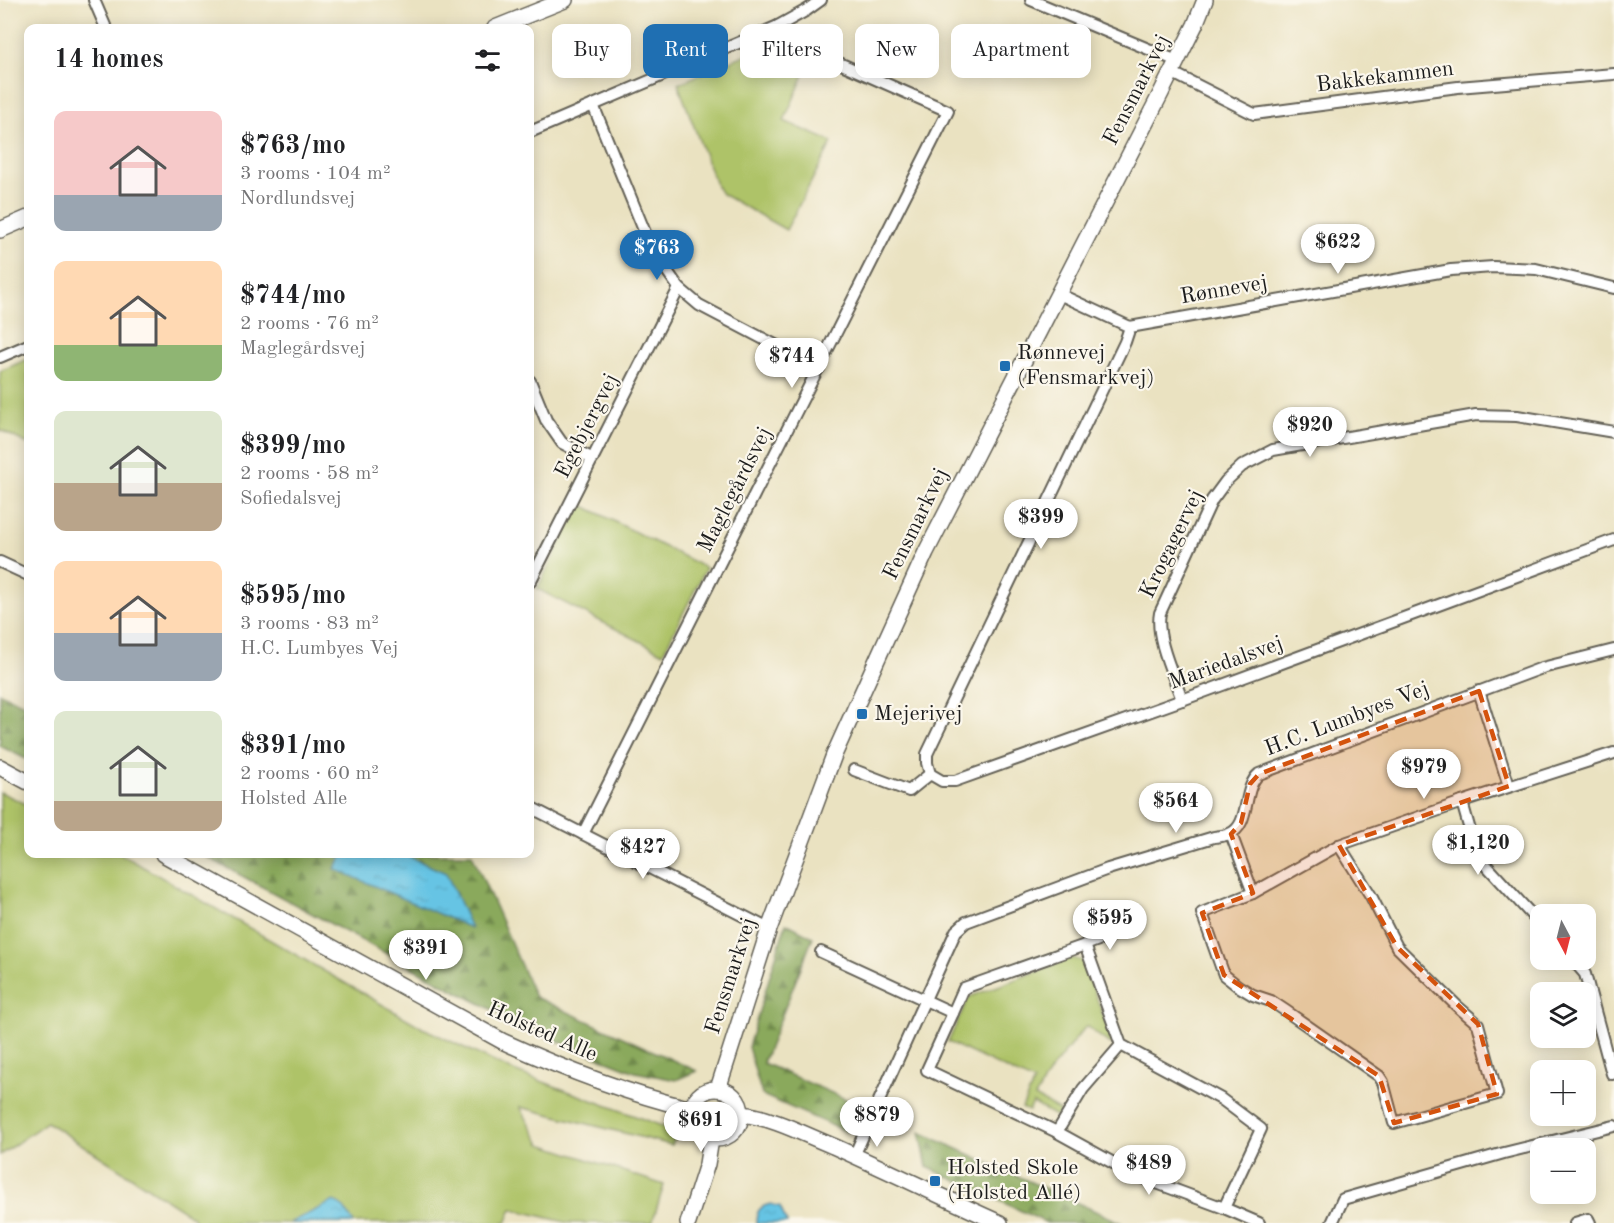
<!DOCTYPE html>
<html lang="en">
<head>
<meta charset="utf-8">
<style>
	body { margin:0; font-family:"Old Standard TT",serif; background:#f2f2f2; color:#202124; height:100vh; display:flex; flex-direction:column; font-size:22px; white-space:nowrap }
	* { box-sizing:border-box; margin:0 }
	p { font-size:20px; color:#757577 }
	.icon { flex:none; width:33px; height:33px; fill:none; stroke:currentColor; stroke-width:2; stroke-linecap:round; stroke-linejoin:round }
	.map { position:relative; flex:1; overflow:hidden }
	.sheet { position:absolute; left:24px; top:24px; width:510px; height:834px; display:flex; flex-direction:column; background:#fff; border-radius:12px; box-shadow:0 3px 15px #0003 }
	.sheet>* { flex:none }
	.hud { position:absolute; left:552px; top:24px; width:570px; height:54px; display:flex; gap:12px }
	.needle { width:39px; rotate:173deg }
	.controls { position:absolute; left:1530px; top:904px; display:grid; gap:12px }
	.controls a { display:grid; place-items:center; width:66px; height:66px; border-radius:12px; background:#fff; box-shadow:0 3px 15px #0003; font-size:30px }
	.price { position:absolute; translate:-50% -51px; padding:0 14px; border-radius:21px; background:#fff; color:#222; font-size:20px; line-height:39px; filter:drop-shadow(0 2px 3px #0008) }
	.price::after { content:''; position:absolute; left:50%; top:36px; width:18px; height:14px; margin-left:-9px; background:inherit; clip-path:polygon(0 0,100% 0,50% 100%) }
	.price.selected { background:#1f6fb2; color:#fff }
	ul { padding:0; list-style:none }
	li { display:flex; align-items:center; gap:18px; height:150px; padding:0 30px }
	li span { display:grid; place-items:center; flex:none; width:168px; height:120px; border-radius:12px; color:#555 }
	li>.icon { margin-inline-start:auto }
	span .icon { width:72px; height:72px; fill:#fffc; stroke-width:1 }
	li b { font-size:26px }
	h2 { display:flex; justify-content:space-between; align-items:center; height:72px; padding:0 30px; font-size:26px }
	.tag { padding:0 21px; border-radius:12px; background:#fff; box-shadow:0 3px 15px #0003; font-size:21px; line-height:54px }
	.tag.selected { background:#1f6fb2; color:#fff }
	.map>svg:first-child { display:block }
</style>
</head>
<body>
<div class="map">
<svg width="1614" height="1223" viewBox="0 0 1614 1223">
	<defs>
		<pattern id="forest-firs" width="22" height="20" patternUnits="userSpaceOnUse" patternTransform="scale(1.5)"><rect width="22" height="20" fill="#8aa95c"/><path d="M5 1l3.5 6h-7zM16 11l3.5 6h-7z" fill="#70894b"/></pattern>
		<pattern id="water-ripples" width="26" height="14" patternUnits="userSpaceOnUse" patternTransform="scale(1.5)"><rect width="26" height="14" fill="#66c4e4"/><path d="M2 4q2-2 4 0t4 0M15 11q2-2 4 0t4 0" fill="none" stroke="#58a8c3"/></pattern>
	</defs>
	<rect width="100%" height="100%" fill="#fbf7ec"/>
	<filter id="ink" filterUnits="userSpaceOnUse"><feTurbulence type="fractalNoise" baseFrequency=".0167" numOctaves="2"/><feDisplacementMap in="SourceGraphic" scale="12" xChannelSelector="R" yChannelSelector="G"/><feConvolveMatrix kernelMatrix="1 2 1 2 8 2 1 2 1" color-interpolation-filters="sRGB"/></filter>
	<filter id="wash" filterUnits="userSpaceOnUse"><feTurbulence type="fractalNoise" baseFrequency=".008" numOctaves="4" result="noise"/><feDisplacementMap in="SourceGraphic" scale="24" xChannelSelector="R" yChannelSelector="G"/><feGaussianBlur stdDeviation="1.35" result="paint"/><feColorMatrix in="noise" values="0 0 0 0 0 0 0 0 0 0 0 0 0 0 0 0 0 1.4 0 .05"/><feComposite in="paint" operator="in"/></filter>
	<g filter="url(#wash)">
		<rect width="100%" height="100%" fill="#eae2c1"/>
		<g fill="#aec368" stroke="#657042" stroke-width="1.5">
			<path d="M760,48L806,70L784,121L832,142L786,230L722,194L716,185L678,84Z"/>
			<path d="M28,359V444L0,430V371Z"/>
			<path d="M580,504L706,568L663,653L537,589Z"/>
			<path d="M0,792L28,805V854H121L423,1028L511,1070L678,1132L672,1145L520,1107L541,1144L664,1185L652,1223H569L512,1209L506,1223H197L192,1216L47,1122L0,1155Z"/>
			<path d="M1072,958L1083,961L1112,1039L1110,1044L1086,1026L1050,1071L1035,1097L1060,1111L1057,1117L1033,1103L1029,1111L1022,1108L1034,1082L948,1042L969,997Z"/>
		</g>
		<g fill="url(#forest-firs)" stroke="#53623c" stroke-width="1.5">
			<path d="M0,693L28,706V760L0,746Z"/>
			<path d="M201,854H472L535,997L697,1071L676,1080L635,1072L542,1035L452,989Z"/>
			<path d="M786,923L813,937L763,1063L864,1107L847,1132L762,1095L748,1047Z"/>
			<path d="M920,1132L1122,1223H1047L927,1167Z"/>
		</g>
		<g fill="url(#water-ripples)" stroke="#417080" stroke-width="1.5">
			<path d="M343,854H403L446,873L471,928L335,869Z"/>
			<path d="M334,1201L344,1208L354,1223H289Z"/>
			<path d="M771,1204L780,1207L787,1223H756C756,1211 760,1206 771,1204Z"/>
		</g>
	</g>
	<g filter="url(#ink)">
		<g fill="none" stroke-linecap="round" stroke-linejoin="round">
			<g stroke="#646156" stroke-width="14">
				<g id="street">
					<path d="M94,0L106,28"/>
					<path d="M1031,0L1177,61"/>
					<path d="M1171,72L1254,114L1458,87L1614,74"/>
					<path d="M593,105L646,235L665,268L679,288L699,305L819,368"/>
					<path d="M530,132L778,26L807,10L821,0"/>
					<path d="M1059,294L1130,327L1451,270L1493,267L1536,269L1614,288"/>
					<path d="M0,357L28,345"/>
					<path d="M530,381L546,420L562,443L593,459"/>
					<path d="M0,562L28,575"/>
					<path d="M530,582L679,288"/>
					<path d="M1479,691L1509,786"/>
					<path d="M1182,700C1174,676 1155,638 1160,613L1212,500L1226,481L1242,466L1273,450L1476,415L1517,416L1614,432"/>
					<path d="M854,770L909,791L930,774L942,781H955L1182,700L1614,540"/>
					<path d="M930,774L927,763V754L1125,342L1130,327"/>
					<path d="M1462,802L1477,855L1540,924"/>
					<path d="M530,807L769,929"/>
					<path d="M583,834L948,111L787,40L778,26"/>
					<path d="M1231,834L1253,893L1202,913L1224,975L1238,986L1253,995L1271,1001L1286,1011L1379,1076L1383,1082L1394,1123L1497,1094L1478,1024L1457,1006L1397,947L1371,896L1339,845"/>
					<path d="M1253,893L1339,845L1462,802L1614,753"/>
					<path d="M1085,945L1125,930"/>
					<path d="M821,952L953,1013L927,1070L1057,1132L1083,1089L1121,1045"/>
					<path d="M1573,960L1585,974L1612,1074L1614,1073"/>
					<path d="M953,1013L964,988L1085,945L1121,1045L1221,1099L1261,1129L1224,1208"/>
					<path d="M1057,1132L1135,1175L1224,1208L1259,1223"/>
					<path d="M854,1156L956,931L966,922L1108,869L1214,837C1219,836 1225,836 1229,834C1251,826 1242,788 1259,774L1542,668L1614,650"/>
					<path d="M1332,1223L1343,1199L1504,1153L1614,1126"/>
					<path d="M1575,1223L1588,1219L1590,1223"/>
				</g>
			</g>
			<g stroke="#646156" stroke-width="18">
				<g id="secondary">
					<path d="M495,28L565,0"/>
					<path d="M0,230L28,218"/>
					<path d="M0,767L28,782"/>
					<path d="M163,854L502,1041C563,1069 626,1093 691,1109"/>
					<circle cx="716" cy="1114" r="25"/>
					<path d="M718,1089L769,929L805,833L834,755L880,653L926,552L1160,95L1195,25L1205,0"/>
					<path d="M742,1114C774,1118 803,1134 833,1146C889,1171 944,1198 1000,1223"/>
					<path d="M688,1223L707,1164L711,1139"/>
				</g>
			</g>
			<use href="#street" stroke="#fff" stroke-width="10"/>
			<use href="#secondary" stroke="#fff" stroke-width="15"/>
		</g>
	</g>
	<path fill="#d4530e" fill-opacity="0.2" stroke="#d4530e" stroke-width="4.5" stroke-dasharray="12 8" stroke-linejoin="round" d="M1479,691L1509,786L1339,845L1397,947L1478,1024L1497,1094L1394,1123L1379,1076L1224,975L1202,913L1253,893L1231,834L1241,823L1250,784L1259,774Z"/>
	<g fill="#1f6fb2" stroke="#fbf7ec" stroke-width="2">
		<rect x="999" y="360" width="12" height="12" rx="3"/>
		<rect x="856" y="708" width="12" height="12" rx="3"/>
		<rect x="929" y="1175" width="12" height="12" rx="3"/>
	</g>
	<g text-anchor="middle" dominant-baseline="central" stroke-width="4.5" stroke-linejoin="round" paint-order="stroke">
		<g font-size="22" fill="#1c1c1c" stroke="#fbf7ec">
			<text transform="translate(1385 77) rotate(-7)">Bakkekammen</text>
			<text transform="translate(1137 90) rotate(-63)">Fensmarkvej</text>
			<text transform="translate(1224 290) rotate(-10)">Rønnevej</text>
			<text transform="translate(587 426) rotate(-63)">Egebjergvej</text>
			<text transform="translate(735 490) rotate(-63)">Maglegårdsvej</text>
			<text transform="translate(916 524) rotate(-64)">Fensmarkvej</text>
			<text transform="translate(1172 544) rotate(-64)">Krogagervej</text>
			<text transform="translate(1226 663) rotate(-20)">Mariedalsvej</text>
			<text transform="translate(1347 719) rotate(-21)">H.C. Lumbyes Vej</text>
			<text transform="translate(731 976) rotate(-72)">Fensmarkvej</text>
			<text transform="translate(542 1032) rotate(24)">Holsted Alle</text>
		</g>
		<g font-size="22" fill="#1c1c1c" stroke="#fbf7ec" text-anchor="start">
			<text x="1017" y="353">Rønnevej<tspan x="1017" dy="25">(Fensmarkvej)</tspan></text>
			<text x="874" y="714">Mejerivej</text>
			<text x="947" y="1168">Holsted Skole<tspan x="947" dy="25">(Holsted Allé)</tspan></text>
		</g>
	</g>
</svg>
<div class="controls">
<a><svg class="needle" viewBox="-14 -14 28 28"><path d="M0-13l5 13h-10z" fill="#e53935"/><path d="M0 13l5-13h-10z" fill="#757577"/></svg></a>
<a><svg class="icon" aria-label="layers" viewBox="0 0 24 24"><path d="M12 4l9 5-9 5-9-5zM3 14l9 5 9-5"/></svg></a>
<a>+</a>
<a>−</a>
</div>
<b class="price" style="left:1338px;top:275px">$622</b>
<b class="price selected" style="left:657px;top:281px">$763</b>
<b class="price" style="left:792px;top:389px">$744</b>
<b class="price" style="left:1310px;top:458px">$920</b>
<b class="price" style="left:1041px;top:550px">$399</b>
<b class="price" style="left:1424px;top:800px">$979</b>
<b class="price" style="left:1176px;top:834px">$564</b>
<b class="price" style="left:1478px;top:876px">$1,120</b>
<b class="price" style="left:643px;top:880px">$427</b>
<b class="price" style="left:1110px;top:951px">$595</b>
<b class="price" style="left:426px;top:981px">$391</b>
<b class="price" style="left:877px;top:1148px">$879</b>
<b class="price" style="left:701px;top:1153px">$691</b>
<b class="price" style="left:1149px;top:1196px">$489</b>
<div class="hud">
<a class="tag">Buy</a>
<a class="tag selected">Rent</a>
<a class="tag">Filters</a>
<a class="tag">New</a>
<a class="tag">Apartment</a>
</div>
<section class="sheet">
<h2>14 homes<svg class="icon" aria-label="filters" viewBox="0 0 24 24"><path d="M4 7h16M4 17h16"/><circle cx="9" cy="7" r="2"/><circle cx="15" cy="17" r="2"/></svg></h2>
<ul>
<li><span style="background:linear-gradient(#f6c9c9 70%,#9aa5b1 0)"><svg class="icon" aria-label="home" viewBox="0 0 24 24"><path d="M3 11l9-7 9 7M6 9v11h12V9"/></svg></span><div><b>$763/mo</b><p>3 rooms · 104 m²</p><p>Nordlundsvej</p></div></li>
<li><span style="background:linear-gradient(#ffd9b3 70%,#8fb573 0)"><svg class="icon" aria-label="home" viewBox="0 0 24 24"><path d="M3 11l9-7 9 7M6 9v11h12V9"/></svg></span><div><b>$744/mo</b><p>2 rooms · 76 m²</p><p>Maglegårdsvej</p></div></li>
<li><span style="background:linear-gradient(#dfe7d0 60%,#b9a48a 0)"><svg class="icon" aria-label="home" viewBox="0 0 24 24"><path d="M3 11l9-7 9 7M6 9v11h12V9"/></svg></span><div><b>$399/mo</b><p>2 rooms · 58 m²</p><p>Sofiedalsvej</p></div></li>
<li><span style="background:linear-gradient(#ffd9b3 60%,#9aa5b1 0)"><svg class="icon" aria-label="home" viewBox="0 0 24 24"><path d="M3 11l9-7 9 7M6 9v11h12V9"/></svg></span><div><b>$595/mo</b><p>3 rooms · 83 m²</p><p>H.C. Lumbyes Vej</p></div></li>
<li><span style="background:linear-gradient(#dfe7d0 75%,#b9a48a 0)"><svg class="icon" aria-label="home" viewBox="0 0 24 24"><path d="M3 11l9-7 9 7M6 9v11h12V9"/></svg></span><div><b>$391/mo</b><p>2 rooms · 60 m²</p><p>Holsted Alle</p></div></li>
</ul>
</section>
</div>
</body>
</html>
